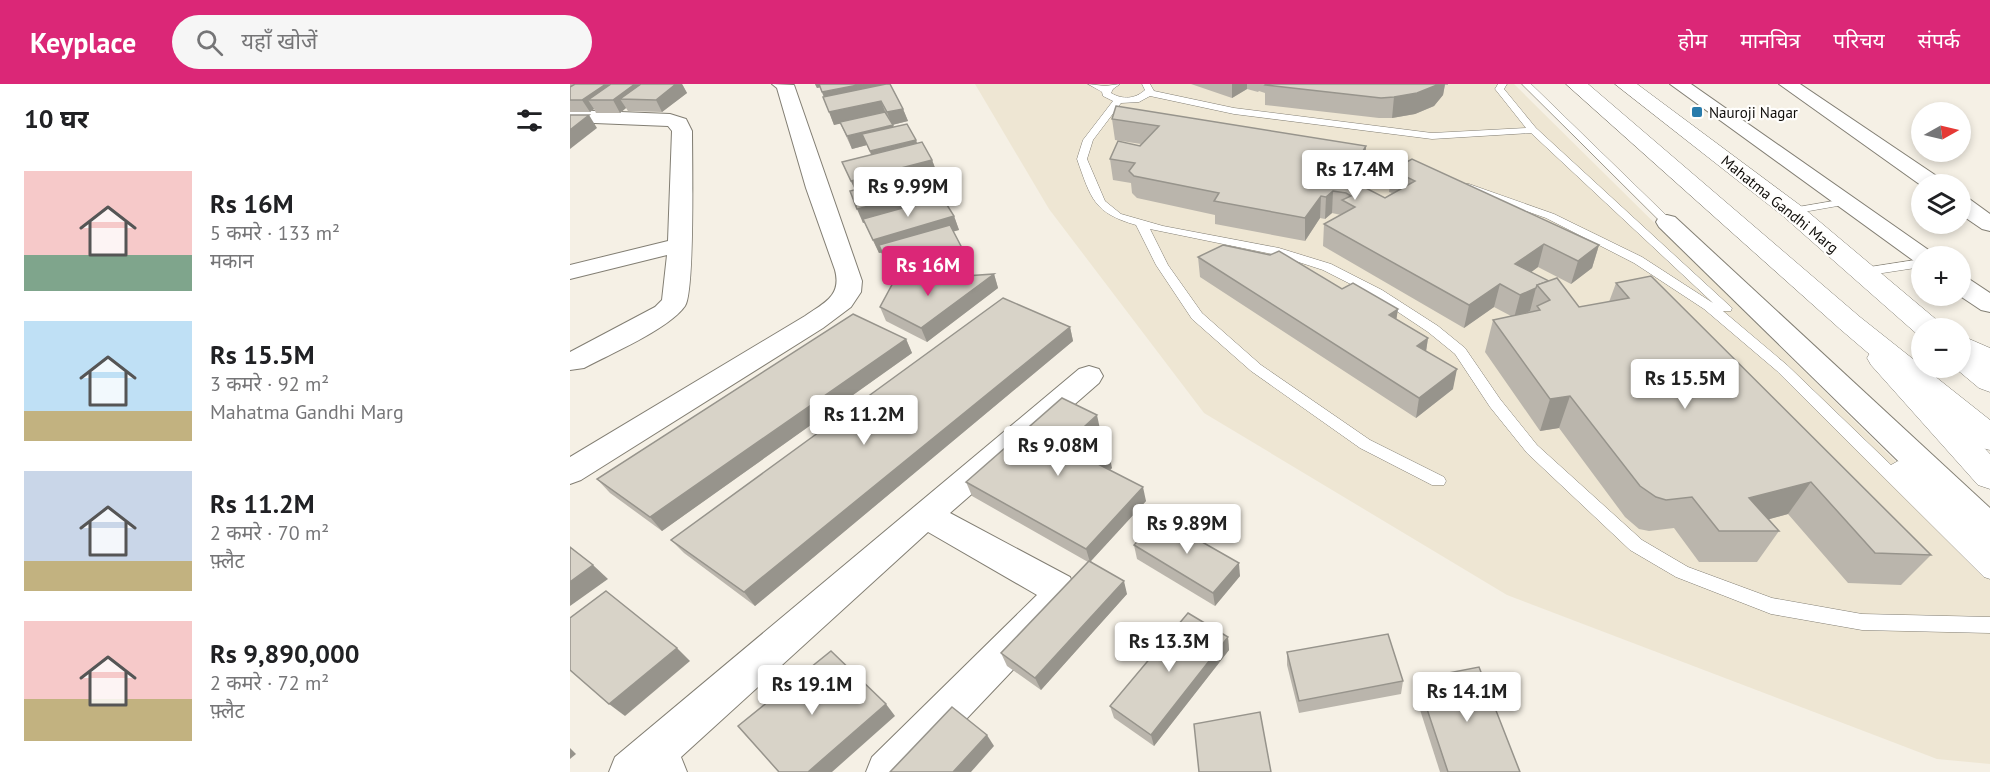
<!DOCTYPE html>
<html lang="hi">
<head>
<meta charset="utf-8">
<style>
	body { margin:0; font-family:"PT Sans","Noto Sans Devanagari",sans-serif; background:#f6f6f6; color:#202124; height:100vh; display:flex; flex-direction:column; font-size:22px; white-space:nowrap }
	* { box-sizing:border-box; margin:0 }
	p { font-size:20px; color:#757577 }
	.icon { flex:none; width:33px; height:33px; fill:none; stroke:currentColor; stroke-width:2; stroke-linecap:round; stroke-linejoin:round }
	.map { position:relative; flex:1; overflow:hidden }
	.side { display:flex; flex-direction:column; background:#fff; width:570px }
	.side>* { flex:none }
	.needle { width:39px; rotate:82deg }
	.tools { position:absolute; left:1341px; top:18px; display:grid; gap:12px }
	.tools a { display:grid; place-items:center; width:60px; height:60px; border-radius:50%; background:#fff; box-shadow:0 3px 9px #0003; font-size:30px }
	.price { position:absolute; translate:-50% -51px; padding:0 14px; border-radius:6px; background:#fff; color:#222; font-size:20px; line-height:39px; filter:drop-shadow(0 2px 3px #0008) }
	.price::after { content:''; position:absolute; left:50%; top:36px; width:18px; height:14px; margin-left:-9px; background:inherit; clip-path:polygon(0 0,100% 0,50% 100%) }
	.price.active { background:#db2777; color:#fff }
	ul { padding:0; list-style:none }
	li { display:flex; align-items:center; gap:18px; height:150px; padding:0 24px }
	li span { display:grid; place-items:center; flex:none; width:168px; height:120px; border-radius:0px; color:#555 }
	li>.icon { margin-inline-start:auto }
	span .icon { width:72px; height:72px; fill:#fffc; stroke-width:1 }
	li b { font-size:26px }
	h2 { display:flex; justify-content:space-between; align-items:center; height:72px; padding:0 24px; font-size:26px }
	header { display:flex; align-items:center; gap:36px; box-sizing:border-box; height:84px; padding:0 30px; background:#db2777; color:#fff }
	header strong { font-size:28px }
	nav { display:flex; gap:33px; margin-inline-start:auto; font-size:21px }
	.search { width:420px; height:54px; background:#f6f6f6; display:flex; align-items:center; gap:15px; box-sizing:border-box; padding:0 21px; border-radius:33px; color:#757577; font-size:22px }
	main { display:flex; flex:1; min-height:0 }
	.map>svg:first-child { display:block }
</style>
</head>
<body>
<header>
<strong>Keyplace</strong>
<div class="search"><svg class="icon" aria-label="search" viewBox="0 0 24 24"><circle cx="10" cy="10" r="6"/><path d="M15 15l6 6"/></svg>यहाँ खोजें</div>
<nav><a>होम</a><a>मानचित्र</a><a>परिचय</a><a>संपर्क</a></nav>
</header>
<main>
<section class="side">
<h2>10 घर<svg class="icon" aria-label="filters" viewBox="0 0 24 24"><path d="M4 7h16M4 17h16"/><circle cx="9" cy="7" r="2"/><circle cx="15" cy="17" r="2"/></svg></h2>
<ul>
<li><span style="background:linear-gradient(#f6c9c9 70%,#7fa58c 0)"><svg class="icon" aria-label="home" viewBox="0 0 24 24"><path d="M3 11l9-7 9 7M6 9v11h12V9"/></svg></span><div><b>Rs 16M</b><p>5 कमरे · 133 m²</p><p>मकान</p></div></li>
<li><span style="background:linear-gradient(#bfe0f5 75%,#c2b280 0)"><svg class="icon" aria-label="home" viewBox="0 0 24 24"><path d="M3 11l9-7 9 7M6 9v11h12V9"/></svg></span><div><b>Rs 15.5M</b><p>3 कमरे · 92 m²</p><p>Mahatma Gandhi Marg</p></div></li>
<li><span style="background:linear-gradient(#c9d6e8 75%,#c2b280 0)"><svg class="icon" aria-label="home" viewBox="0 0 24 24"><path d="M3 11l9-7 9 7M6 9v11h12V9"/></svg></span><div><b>Rs 11.2M</b><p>2 कमरे · 70 m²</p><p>फ़्लैट</p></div></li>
<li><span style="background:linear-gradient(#f6c9c9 65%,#c2b280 0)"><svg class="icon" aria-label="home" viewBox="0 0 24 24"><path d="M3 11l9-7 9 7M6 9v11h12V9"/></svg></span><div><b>Rs 9,890,000</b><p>2 कमरे · 72 m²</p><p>फ़्लैट</p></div></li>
</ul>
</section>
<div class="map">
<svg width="1420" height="688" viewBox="0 0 1420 688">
	<rect width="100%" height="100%" fill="#f5f0e5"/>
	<path fill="#eee6d3" d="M405,0H944L1420,471V680L1367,675L937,511L634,329L479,125Z"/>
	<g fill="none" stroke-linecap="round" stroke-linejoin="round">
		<g stroke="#827e73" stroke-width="1">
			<g id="lane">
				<path d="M518,0L535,2L550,0L543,5L541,9C553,16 565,15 575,6L572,0H580L584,7L664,24L862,49L956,44L925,5L928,0H937L934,5L966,44L1162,224L1161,227H1153L1217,281L1321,381L1328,377L1334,379L1420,458V495L1414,493L1207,287L1134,225L1064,179L976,134L891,104V100H899L984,130L1072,173L1143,219L961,49L862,55L664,30L580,12L569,18L551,19L523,56L517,75L535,117L551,130L593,142L709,164L761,180L812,206L868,242L895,264L930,315L967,361L1072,456L1118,483L1202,514L1292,530L1420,533V549L1292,546L1201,530L1106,493L1060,466L957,369L920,323L885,270L858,248L804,212L753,186L707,171L580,145L598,181L632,229L691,281L800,356L874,393L876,397L874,401H862L790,364L681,287L622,235L586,181L566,141C524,129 521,115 507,75L513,56L543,17L533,12L532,8Z"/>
				<path d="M952,0H961L1101,136V140H1093Z"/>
				<path d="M775,75L839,87L844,90L839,93L771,80L770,78Z"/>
				<path d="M1275,115L1280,118L1279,120L1222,130L1216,127L1222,124Z"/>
				<path d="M1352,175V183L1293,192L1287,188L1293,184Z"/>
			</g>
		</g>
		<g stroke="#827e73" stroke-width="2">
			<g id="street">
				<path d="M202,0L224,1L292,197L291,208L281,223L253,244L11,396L0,400V373L235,232C254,219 272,212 265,186L236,104L207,4Z"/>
				<path d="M1100,0H1121L1360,167L1364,172H1352V179L1344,177Z"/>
				<path d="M1209,0H1230L1371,95L1374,100L1352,102Z"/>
				<path d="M0,26L100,30L116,35L122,47C122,73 125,208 115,222C99,245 40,270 14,284L0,286V268L85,223L92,216L97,171L0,195V181L98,157L102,47L98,42L0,38Z"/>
				<path d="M1390,113L1398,114L1420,130V147L1412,145L1390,130Z"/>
				<path d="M1097,131L1105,133L1420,424V459L1408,455L1089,143L1086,138L1089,133Z"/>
				<path d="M1390,193L1399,195L1420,209V228L1411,226L1390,212Z"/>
				<path d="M519,282L529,285L533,292L529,299L380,429L500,493L507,509L497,529L346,688H296L302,673L467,511L358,448L111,673L117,688H39L45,673L509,285Z"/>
			</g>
		</g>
		<g stroke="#827e73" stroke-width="1">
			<g id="secondary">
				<path d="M1390,251L1420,264V287L1409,284L1390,273Z"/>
				<path d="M1312,264L1323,267L1420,370V405L1408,401L1301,281L1297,274L1301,267Z"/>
			</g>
		</g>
		<g stroke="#827e73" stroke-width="1">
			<g id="primary">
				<path d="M996,0H1018L1290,233L1420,336V366L1408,363L1270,245Z"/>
				<path d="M1045,0H1067L1231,122L1368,237L1372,244H1352V252L1348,251L1213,132Z"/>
				<path d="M1390,262L1401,265L1420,281V308L1409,304L1385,284H1390Z"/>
			</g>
		</g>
		<use href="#lane" fill="#fff" fill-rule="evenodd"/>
		<use href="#street" fill="#fff" fill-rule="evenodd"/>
		<use href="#secondary" fill="#fff" fill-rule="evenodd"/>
		<use href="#primary" fill="#fff" fill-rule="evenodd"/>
	</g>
	<g fill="#bab5ac">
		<path d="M0,0H112L117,9L92,28L58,27L56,24L50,29H26L24,25L20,28H0Z"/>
		<path d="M245,0H320L333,25L338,37L322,41L323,43L346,56L347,60L362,76L367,89L352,93L362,116L384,132L389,146L383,147L397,178L333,197L424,190L428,204L357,258L316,237L310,223L324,197L312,169H309L294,138L293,139L285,106L272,78L301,71L297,61L282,65L270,39L264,41L250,3L247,4Z"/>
		<path d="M621,0H878V1H875L873,11L864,22L845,30L822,34H809L695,21V9L689,7L688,8L677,5L662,14Z"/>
		<path d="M542,35L796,62L794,84L785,99L766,96L815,114L822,109L819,108L822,86L1029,161L1022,184L1001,200L968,183L961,188L1009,223L1039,218L1046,199L1361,471L1331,501L1278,499L1218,430L1199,435L1209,447L1187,478H1129L1104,444L1079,447L1069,445L1055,433L989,344L970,347L915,268L923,236L941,232L924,223L894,244L753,162L754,140L771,131L762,129L755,135L750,134L735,157L645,140V131L567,114L562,109L561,99L543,96L540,75L571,60L545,56Z"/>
		<path d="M628,173L772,205L828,225L826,235L858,254L856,267L883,305L846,334L630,193Z"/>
		<path d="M500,243L503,257L185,522L114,469L101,456Z"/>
		<path d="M336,255L342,269L92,447L40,409L27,395Z"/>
		<path d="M530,345L516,358L542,384L540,386L576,417L521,477L557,510L471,606L437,582L431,569L518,478L402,412L396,398Z"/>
		<path d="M564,461L670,492L645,522L567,475Z"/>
		<path d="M658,553L659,566L584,662L544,634L540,622Z"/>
		<path d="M717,568L833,597L831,610L729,629L717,581Z"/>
		<path d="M847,595L950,688H870L844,607Z"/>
	</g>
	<g fill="#97948c">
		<path d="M36,0H49L18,16L24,25L20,28L12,16Z"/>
		<path d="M65,0H76L50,15L56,24L50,29L43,16Z"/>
		<path d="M106,0H112L117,9L92,28L86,16Z"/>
		<path d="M245,0H267L247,4Z"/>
		<path d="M293,0H317L257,20L252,8Z"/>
		<path d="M662,0H677V5L662,14Z"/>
		<path d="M868,0H875L873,11L864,22L845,30L822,34L824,13Z"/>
		<path d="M311,17L316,30L264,41L259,28Z"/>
		<path d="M333,25L338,37L322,41L317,28Z"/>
		<path d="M19,31L27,44L0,65V46Z"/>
		<path d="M323,41L327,54L292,50L297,61L282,65L277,52Z"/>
		<path d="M346,56L350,69L305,80L300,67Z"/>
		<path d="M796,62L794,84L785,99L787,77Z"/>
		<path d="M768,74L766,96L756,113L754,94Z"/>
		<path d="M362,76L367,89L287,110L281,97Z"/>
		<path d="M359,107L364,120L293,139L287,125Z"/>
		<path d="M763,107L762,129L755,135L756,113Z"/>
		<path d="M751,112L750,134L735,157V134Z"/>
		<path d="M384,132L389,146L309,169L303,156Z"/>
		<path d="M974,160L968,183L940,204L945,180Z"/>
		<path d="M1029,161L1022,184L1001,200L1008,177Z"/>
		<path d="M392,164L397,178L325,199L319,185Z"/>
		<path d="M424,190L428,204L357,258L351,244Z"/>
		<path d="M930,200L924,223L894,244L899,221Z"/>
		<path d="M966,204L960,227L944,234L950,211Z"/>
		<path d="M828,225L825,244L819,231Z"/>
		<path d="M500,243L503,257L185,522L174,508Z"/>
		<path d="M858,254L855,274L847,262Z"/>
		<path d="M336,255L342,269L92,447L80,433Z"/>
		<path d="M887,285L883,305L846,334L849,314Z"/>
		<path d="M1000,312L989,344L970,347L980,315Z"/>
		<path d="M527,331L530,345L508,366L504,352Z"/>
		<path d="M539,370L542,384L532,394L528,380Z"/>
		<path d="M1241,398L1218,430L1159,446L1179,414Z"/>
		<path d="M573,403L576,417L520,478L516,465Z"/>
		<path d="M669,479L670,492L645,522L643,509Z"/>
		<path d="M23,481L38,495L0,522V498Z"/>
		<path d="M554,497L557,510L471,606L465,594Z"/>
		<path d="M658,553L659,566L584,662L581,651Z"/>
		<path d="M107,564L120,577L55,632L39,620Z"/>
		<path d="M316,620L325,632L262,688H238Z"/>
		<path d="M417,651L424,662L401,688H383Z"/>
		<path d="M0,664L6,670L0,675Z"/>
	</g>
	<g fill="#d8d3c8" stroke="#97948c" stroke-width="1.5">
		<path d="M5,0H36L12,16H0V3Z"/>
		<path d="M41,0H65L43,16H18Z"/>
		<path d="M71,0H106L86,16L50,15Z"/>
		<path d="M249,0H293L252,8Z"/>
		<path d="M316,0H320L333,25L317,28L311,17L259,28L253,13Z"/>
		<path d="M696,0H868L867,1L847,9L824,13L811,14L695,1Z"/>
		<path d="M546,22L796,62L787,77L768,74L754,94L788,100L815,114L845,97L822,86L842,75L1029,161L1008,177L974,160L945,180L979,197L967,201L966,204L950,211L930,200L899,221L754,140L785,123L772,116L781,112L776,109L763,107L756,113L751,112L735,134L644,117L649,109L564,92L559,87L565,79L540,75L548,57L570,62L589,42L542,35Z"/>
		<path d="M315,28L323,41L277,52L270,38Z"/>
		<path d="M0,31H19L0,46Z"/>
		<path d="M337,40L346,56L300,67L292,50Z"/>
		<path d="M352,58L362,76L281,97L272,78Z"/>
		<path d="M350,90L359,107L287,125L280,107Z"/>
		<path d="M372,113L384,132L303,156L293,135Z"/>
		<path d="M380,141L392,164L319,185L309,161Z"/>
		<path d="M653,161L700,171L709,167L772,205L783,199L828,225L819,231L858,254L847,262L887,285L849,314L628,173Z"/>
		<path d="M424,190L351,244L310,223L324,197Z"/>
		<path d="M1081,192L1361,471L1305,469L1241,398L1179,414L1209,447H1149L1122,413L1096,416L1086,413L1070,402L1000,312L980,315L923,236L970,226L967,222L980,216L967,201L987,194L1009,223L1059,214L1046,199Z"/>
		<path d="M433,214L500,243L174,508L101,456Z"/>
		<path d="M283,230L336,255L80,433L27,395Z"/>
		<path d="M492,314L527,331L504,352L539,370L528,380L573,403L516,465L396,398Z"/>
		<path d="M590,434L669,479L643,509L564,461Z"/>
		<path d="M0,463L23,481L0,498Z"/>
		<path d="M519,477L554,497L465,594L431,569Z"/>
		<path d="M36,507L107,564L39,620L0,586V534Z"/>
		<path d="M618,529L658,553L581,651L540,622Z"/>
		<path d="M818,550L833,597L729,617L717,568Z"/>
		<path d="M261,567L316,620L238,688H209L168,642Z"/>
		<path d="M909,583L950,688H878L847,595Z"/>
		<path d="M382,623L417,651L383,688H320Z"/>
		<path d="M690,628L701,688H629L624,640Z"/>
	</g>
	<rect fill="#287bab" stroke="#fffefc" stroke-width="2" x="1121" y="22" width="12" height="12" rx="3"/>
	<g text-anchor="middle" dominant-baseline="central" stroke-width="4.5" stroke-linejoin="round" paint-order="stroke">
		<g font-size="15" fill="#0e0c09" stroke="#fffefc" text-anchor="start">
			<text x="1139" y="28">Nauroji Nagar</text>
		</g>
		<g font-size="15" fill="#0e0c09" stroke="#fffefc">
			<text transform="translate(1210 120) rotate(39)">Mahatma Gandhi Marg</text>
		</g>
	</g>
</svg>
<div class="tools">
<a><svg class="needle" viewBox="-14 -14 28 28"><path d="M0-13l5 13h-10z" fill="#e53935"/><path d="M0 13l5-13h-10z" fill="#757577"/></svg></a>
<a><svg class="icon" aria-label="layers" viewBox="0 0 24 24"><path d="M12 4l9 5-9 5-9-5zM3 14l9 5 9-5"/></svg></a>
<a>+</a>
<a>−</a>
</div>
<b class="price" style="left:785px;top:117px">Rs 17.4M</b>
<b class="price" style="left:338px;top:134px">Rs 9.99M</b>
<b class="price active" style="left:358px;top:213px">Rs 16M</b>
<b class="price" style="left:1115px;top:326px">Rs 15.5M</b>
<b class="price" style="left:294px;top:362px">Rs 11.2M</b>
<b class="price" style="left:488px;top:393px">Rs 9.08M</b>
<b class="price" style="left:617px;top:471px">Rs 9.89M</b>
<b class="price" style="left:599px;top:589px">Rs 13.3M</b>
<b class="price" style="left:242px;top:632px">Rs 19.1M</b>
<b class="price" style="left:897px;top:639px">Rs 14.1M</b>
</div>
</main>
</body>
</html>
